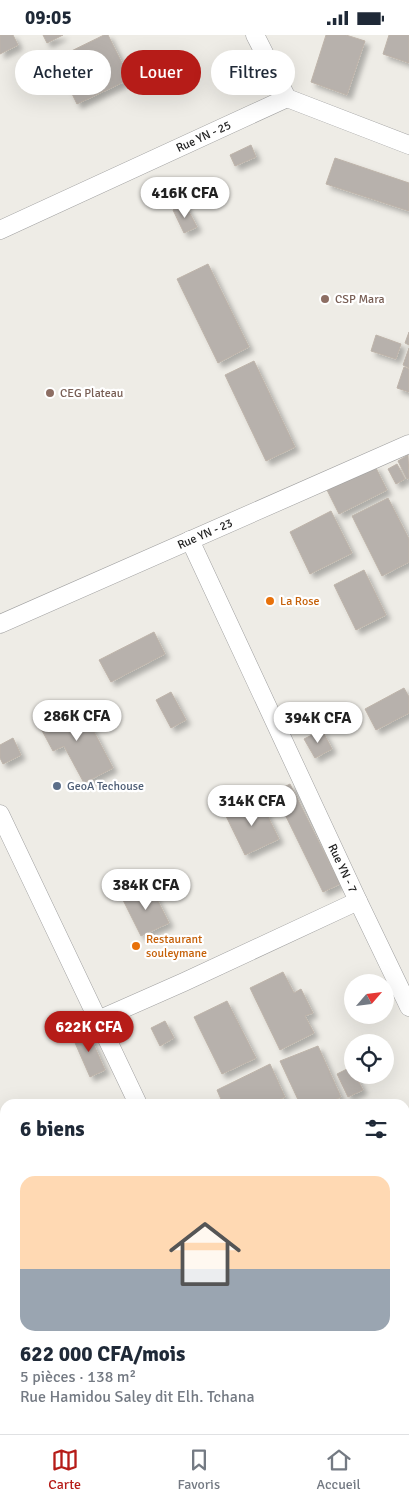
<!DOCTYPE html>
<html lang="fr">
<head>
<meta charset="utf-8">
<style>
	body { margin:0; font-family:Signika,sans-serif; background:#f2f2f3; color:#1f2937; height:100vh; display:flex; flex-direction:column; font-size:19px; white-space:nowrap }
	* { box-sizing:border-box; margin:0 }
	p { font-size:16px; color:#747a83 }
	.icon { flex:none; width:28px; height:28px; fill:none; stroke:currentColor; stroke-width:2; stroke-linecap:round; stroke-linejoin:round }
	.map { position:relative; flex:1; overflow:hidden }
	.sheet { position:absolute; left:0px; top:1064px; width:410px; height:336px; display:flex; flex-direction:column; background:#fff; border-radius:15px 15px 0 0; box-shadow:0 5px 20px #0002 }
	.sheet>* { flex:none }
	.hud { position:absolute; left:15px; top:15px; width:380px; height:45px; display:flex; gap:10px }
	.needle { width:32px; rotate:62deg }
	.buttons { position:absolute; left:344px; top:939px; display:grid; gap:10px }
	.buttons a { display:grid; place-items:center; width:50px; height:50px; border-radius:50%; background:#fff; box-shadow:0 5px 20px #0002; font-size:25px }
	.price { position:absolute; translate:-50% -42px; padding:0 11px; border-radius:18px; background:#fff; color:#222; font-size:16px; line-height:32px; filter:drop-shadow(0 1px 2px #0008) }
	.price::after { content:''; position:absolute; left:50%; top:30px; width:15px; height:11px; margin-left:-8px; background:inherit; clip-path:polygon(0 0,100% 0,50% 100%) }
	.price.on { background:#b61c18; color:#fff }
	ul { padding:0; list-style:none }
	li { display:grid; align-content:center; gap:10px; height:265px; padding:0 20px }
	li+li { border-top:1px solid #e0e1e3 }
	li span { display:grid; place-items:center; height:155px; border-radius:15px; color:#555 }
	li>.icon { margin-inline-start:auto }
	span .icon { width:90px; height:90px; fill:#fffc; stroke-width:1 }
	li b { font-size:21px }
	h2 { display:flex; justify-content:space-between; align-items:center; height:60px; padding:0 20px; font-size:21px }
	.tag { padding:0 18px; border-radius:22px; background:#fff; box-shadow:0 5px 20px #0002; font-size:18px; line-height:45px }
	.tag.on { background:#b61c18; color:#fff }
	.status { display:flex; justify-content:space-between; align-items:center; height:35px; padding:0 25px; background:#fff; direction:ltr }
	.status svg { height:14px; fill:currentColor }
	.tab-bar { display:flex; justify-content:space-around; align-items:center; height:70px; border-top:1px solid #e0e1e3; background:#fff; font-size:14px; color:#747a83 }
	.tab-bar a { display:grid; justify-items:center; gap:2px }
	.tab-bar .on { color:#b61c18 }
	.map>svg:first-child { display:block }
</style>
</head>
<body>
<div class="status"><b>09:05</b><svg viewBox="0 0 49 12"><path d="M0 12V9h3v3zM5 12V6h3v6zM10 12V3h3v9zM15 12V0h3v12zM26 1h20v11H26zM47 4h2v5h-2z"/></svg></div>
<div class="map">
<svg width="409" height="1399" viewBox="0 0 409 1399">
	<defs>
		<filter id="shadow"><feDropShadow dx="4.5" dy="4.5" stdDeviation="2.5" flood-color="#0004"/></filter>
	</defs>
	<rect width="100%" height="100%" fill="#eeece6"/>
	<g fill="#b7b1ac" stroke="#beb4aa" filter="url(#shadow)">
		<path d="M0,0H13L18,10L0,19Z"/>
		<path d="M43,0H63L47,8Z"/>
		<path d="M104,0H108L130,44L77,69L55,24Z"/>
		<path d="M326,0H346L365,6L347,60L311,47Z"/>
		<path d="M389,0H409V28L383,19Z"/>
		<path d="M251,110L256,122L235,131L230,120Z"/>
		<path d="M335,123L409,148V176L326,149Z"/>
		<path d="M185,169L197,192L184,198L173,175Z"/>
		<path d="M208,229L249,312L218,328L177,244Z"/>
		<path d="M409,297V310L405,308Z"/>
		<path d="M376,300L401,309L396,324L371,316Z"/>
		<path d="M409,313V333L403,330Z"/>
		<path d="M254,326L295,412L266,426L225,340Z"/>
		<path d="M404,332L409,334V357L397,353Z"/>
		<path d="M408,420L409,443L407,444L398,426Z"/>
		<path d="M397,429L405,444L396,449L388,434Z"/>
		<path d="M375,431L387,455L339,479L327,455Z"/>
		<path d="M388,463L409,504V527L382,541L352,481Z"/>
		<path d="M331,476L352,518L310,539L290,497Z"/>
		<path d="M364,535L386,580L356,595L334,550Z"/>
		<path d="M154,597L165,619L111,647L99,625Z"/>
		<path d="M404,653L409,662V678L376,695L365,674Z"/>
		<path d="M171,657L186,685L171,693L156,665Z"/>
		<path d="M79,668L113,733L84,748L64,711L53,716L39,690Z"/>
		<path d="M322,695L332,714L315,723L304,704Z"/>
		<path d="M13,703L21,720L3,729L0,723V710Z"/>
		<path d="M290,749L340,849L323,857L274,757Z"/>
		<path d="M260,765L279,804L245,820L226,781Z"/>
		<path d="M151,852L169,888L141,901L123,865Z"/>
		<path d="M283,937L294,958L301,954L313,978L305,981L314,998L280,1015L250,953Z"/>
		<path d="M227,966L256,1023L222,1039L194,982Z"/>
		<path d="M165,986L174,1003L160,1011L151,993Z"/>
		<path d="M87,994L105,1035L90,1042L72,1001Z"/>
		<path d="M318,1011L341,1062L326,1069H300L280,1026Z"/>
		<path d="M270,1029L285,1062L270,1069H223L217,1055Z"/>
		<path d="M351,1032L352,1040H355L363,1055L348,1062L337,1039Z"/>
	</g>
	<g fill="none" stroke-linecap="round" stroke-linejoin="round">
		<g stroke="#a0a0a0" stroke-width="19">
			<g id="street">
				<path d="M255,0L287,63"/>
				<path id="s1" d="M0,195L287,63L409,110"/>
				<path id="s2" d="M190,505L358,866L409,972"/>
				<path id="s3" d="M0,589L409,409"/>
				<path d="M0,779L138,1069"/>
				<path d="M98,985L184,947L358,866"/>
				<path d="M292,1395L293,1399"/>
			</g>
		</g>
		<g stroke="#5e6a12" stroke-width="26">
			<g id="secondary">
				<path d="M405,1281L409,1279"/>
				<path d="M159,1399L167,1395"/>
			</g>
		</g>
		<use href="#street" stroke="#fff" stroke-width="18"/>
		<use href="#secondary" stroke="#eef2c1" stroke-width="25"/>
	</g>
	<g fill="#8d6e63" stroke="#fff" stroke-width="2">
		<circle cx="325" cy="264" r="5"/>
		<circle cx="50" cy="358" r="5"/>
	</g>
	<g fill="#e8710a" stroke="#fff" stroke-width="2">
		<circle cx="270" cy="566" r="5"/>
		<circle cx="136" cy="911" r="5"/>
	</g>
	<circle fill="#5c6f8a" stroke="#fff" stroke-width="2" cx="57" cy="751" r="5"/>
	<g text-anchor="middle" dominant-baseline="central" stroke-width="4.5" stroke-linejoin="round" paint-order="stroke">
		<g font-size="12" fill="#1f1f1f" stroke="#fff">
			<text stroke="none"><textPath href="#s1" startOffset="224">Rue YN - 25</textPath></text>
			<text stroke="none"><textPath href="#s3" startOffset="224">Rue YN - 23</textPath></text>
			<text stroke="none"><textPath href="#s2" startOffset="362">Rue YN - 7</textPath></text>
		</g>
		<g font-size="12" fill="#785e54" stroke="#fff" text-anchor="start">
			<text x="335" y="264">CSP Mara</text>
			<text x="60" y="358">CEG Plateau</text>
		</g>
		<g font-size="12" fill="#c56008" stroke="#fff" text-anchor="start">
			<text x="280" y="566">La Rose</text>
			<text x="146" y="904">Restaurant<tspan x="146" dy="14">souleymane</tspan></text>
		</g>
		<g font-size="12" fill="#4e5e75" stroke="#fff" text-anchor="start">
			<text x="67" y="751">GeoA Techouse</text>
		</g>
	</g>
</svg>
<div class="buttons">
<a><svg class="needle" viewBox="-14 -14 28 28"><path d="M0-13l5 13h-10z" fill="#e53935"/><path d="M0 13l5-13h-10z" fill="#747a83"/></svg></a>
<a><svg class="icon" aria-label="locate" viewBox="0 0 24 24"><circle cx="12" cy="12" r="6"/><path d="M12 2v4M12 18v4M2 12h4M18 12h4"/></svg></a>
</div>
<b class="price" style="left:185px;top:184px">416K CFA</b>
<b class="price" style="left:77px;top:707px">286K CFA</b>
<b class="price" style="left:318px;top:709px">394K CFA</b>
<b class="price" style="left:252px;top:792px">314K CFA</b>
<b class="price" style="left:146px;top:876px">384K CFA</b>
<b class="price on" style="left:89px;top:1018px">622K CFA</b>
<div class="hud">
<a class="tag">Acheter</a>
<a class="tag on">Louer</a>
<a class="tag">Filtres</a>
</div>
<section class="sheet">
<h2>6 biens<svg class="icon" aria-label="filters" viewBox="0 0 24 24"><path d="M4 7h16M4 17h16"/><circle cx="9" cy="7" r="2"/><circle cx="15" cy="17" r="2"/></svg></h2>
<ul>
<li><span style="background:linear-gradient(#ffd9b3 60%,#9aa5b1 0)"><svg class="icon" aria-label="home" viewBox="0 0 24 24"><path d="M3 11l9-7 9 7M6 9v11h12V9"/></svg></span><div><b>622 000 CFA/mois</b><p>5 pièces · 138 m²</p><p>Rue Hamidou Saley dit Elh. Tchana</p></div></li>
</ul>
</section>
</div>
<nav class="tab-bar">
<a class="on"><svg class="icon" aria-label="map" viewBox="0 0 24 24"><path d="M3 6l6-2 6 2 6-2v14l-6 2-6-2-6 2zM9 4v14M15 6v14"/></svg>Carte</a>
<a><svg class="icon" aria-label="saved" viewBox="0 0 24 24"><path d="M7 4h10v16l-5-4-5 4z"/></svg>Favoris</a>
<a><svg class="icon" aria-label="home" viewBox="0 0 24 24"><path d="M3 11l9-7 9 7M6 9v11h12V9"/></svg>Accueil</a>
</nav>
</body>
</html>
